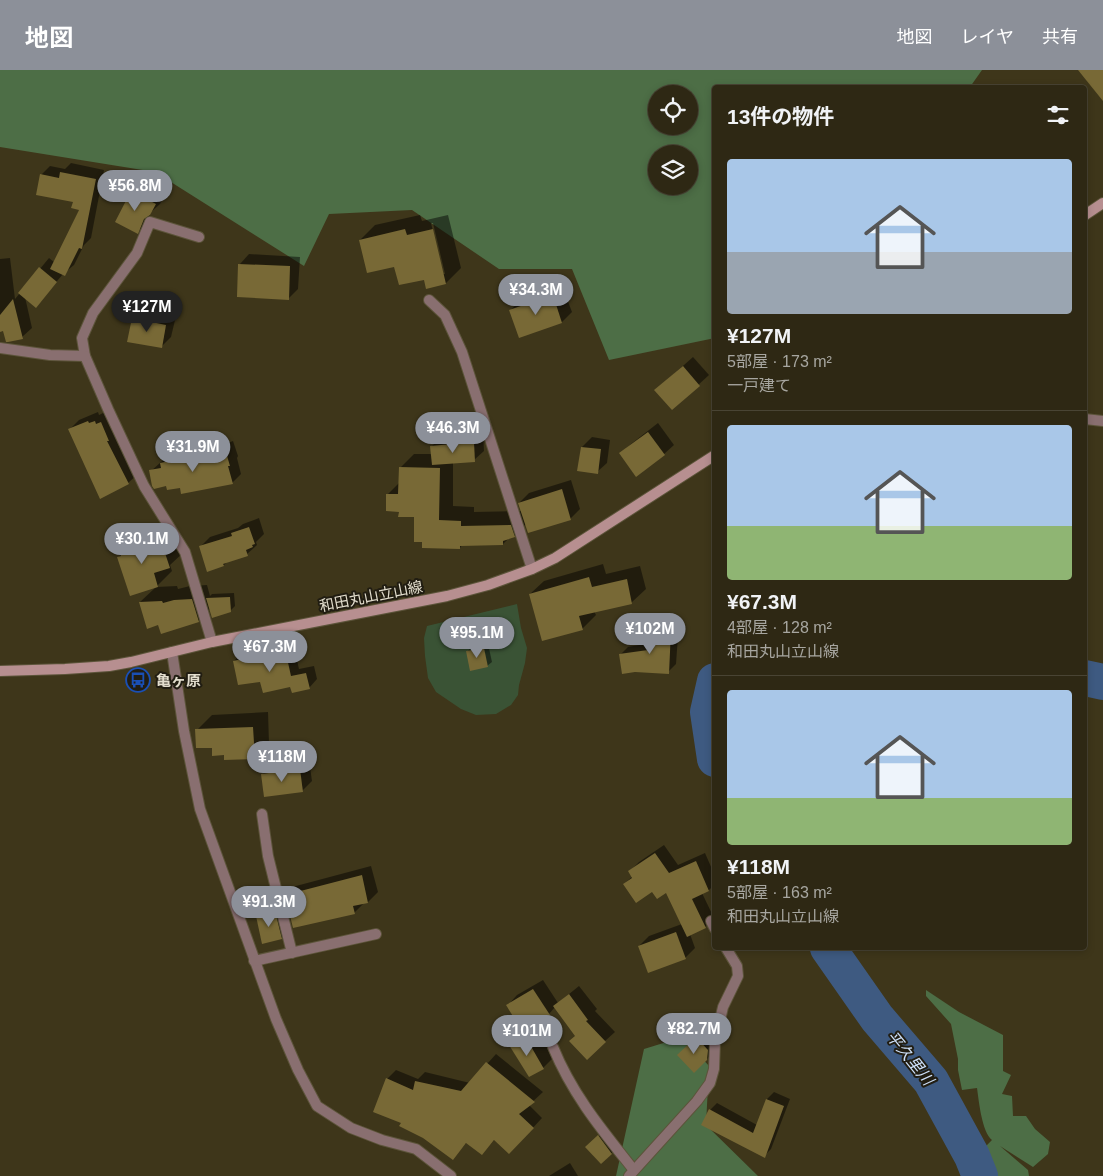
<!DOCTYPE html>
<html lang="ja">
<head>
<meta charset="utf-8">
<style>
	body { margin:0; font-family:Arial,"Noto Sans JP",sans-serif; background:#3a3422; color:#f1f3f6; height:100vh; display:flex; flex-direction:column; font-size:19px; white-space:nowrap }
	* { box-sizing:border-box; margin:0 }
	p { font-size:16px; color:#a7a6a0 }
	.icon { flex:none; width:28px; height:28px; fill:none; stroke:currentColor; stroke-width:2; stroke-linecap:round; stroke-linejoin:round }
	.map { position:relative; flex:1; overflow:hidden }
	.drawer { position:absolute; left:712px; top:15px; width:375px; height:865px; display:flex; flex-direction:column; background:#2e2814; border-radius:5px; box-shadow:0 2px 8px #0003,0 0 0 1px #494434 }
	.drawer>* { flex:none }
	.controls { position:absolute; left:648px; top:15px; display:grid; gap:10px }
	.controls a { display:grid; place-items:center; width:50px; height:50px; border-radius:50%; background:#2e2814; box-shadow:0 2px 8px #0003,0 0 0 1px #494434; font-size:25px }
	.price { position:absolute; translate:-50% -42px; padding:0 11px; border-radius:18px; background:#8c9099; color:#fff; font-size:16px; line-height:32px; filter:drop-shadow(0 1px 2px #0008) }
	.price::after { content:''; position:absolute; left:50%; top:30px; width:15px; height:11px; margin-left:-8px; background:inherit; clip-path:polygon(0 0,100% 0,50% 100%) }
	.price.current { background:#222; color:#fff }
	ul { padding:0; list-style:none }
	li { display:grid; align-content:center; gap:10px; height:265px; padding:0 15px }
	li+li { border-top:1px solid #494434 }
	li span { display:grid; place-items:center; height:155px; border-radius:5px; color:#555 }
	li>.icon { margin-inline-start:auto }
	span .icon { width:90px; height:90px; fill:#fffc; stroke-width:1 }
	li b { font-size:21px }
	h2 { display:flex; justify-content:space-between; align-items:center; height:60px; padding:0 15px; font-size:21px }
	header { display:flex; align-items:center; gap:30px; box-sizing:border-box; height:70px; padding:0 25px; background:#8c9099; color:#fff }
	header strong { font-size:24px }
	nav { display:flex; gap:28px; margin-inline-start:auto; font-size:18px }
	.map>svg:first-child { display:block }
</style>
</head>
<body>
<header>
<strong>地図</strong>
<nav><a>地図</a><a>レイヤ</a><a>共有</a></nav>
</header>
<div class="map">
<svg width="1103" height="1106" viewBox="0 0 1103 1106">
	<rect width="100%" height="100%" fill="#3e361a"/>
	<path fill="#3a5335" d="M517,534L521,558L527,578L525,593L519,615L518,625L511,635L496,644L476,645L461,639L436,622L428,608L425,586L424,568L427,556Z"/>
	<g fill="#4d6e46" fill-rule="evenodd">
		<path d="M0,0H982L970,17L715,18V268L609,290L572,199H499L412,140L329,144L304,196L155,102L0,77ZM656,24H689V56H656ZM656,84H689V116H656Z"/>
		<path d="M926,920L959,942L1003,965V1001L1011,1005L1002,1024L1012,1026L1013,1046H1026L1035,1059L1050,1072L1048,1084L1033,1097L1000,1076L1028,1100L1029,1106H986L984,1102L987,1093L982,1080L992,1070C982,1062 979,1032 977,1018L962,1020L958,1000V989L951,954L926,926Z"/>
		<path d="M683,967L709,996L706,1055L758,1106H616L644,979Z"/>
	</g>
	<g fill="#0007" fill-rule="evenodd">
		<path d="M71,93L104,100L91,168L84,175L74,195L63,204L36,236L25,227L32,258L22,267L4,259L0,260V189L10,188L15,229L49,188L54,192L80,139L74,131L41,105L50,96L65,99Z"/>
		<path d="M142,112L165,124L160,134L151,142L147,153L137,162L132,122Z"/>
		<path d="M420,145L422,151L448,145L461,198L446,213L427,217L425,208L395,195L360,170L375,155ZM431,153H433L445,204H443Z"/>
		<path d="M249,184L300,187L298,219L288,229L240,194Z"/>
		<path d="M562,216L572,242L562,252L520,266L511,240L520,230Z"/>
		<path d="M143,239L176,246L171,267L161,277L133,249Z"/>
		<path d="M693,287L709,305L672,339L666,311Z"/>
		<path d="M98,342L99,345L105,342L138,404L128,413L70,359L79,350Z"/>
		<path d="M658,353L674,375L664,384H621L631,374Z"/>
		<path d="M483,363L484,381L474,390L453,392V436L474,437V442L522,441L519,433L529,423L571,410L580,439L570,449L526,454L514,466L509,468L503,474L462,475L460,478L415,446L400,440L387,425L400,412V398L414,384H432V376L442,366Z"/>
		<path d="M592,367L610,370L607,393L597,402L582,377Z"/>
		<path d="M233,371L238,386L237,388L241,404L232,413L181,416L168,415L151,401L170,384L205,377L206,381Z"/>
		<path d="M259,448L264,464L256,472L257,475L247,484L228,491L224,495L200,477L210,467L238,458L243,454Z"/>
		<path d="M154,456L156,463L176,457L184,482L170,495L172,501L156,517L177,516L178,519L190,516L207,515L210,526L212,524L234,523L235,536L230,541L210,539L198,551L159,554L140,532L156,517L119,487L122,484L119,477L134,462Z"/>
		<path d="M603,494L606,504L640,496L646,519L632,532L594,541L596,545L582,559L530,524L544,511Z"/>
		<path d="M659,551L679,552L676,594L668,602L620,585L628,577L650,573L651,559Z"/>
		<path d="M293,572L299,599L314,596L317,609L309,618L261,610L234,591L242,583Z"/>
		<path d="M488,574L492,592L487,596L468,581L472,577Z"/>
		<path d="M268,642L269,673L254,688L225,684L213,676L197,660L212,645Z"/>
		<path d="M309,690L312,711L302,721L263,704L273,694Z"/>
		<path d="M664,775L678,795L705,783L715,806V814L709,820L702,823L714,848L705,857L690,864L695,878L685,888L639,876L649,866L682,854L667,821L652,820L624,814L633,806L630,801L639,792Z"/>
		<path d="M371,796L378,822L368,832L364,833L354,843L286,825L296,816Z"/>
		<path d="M284,832L291,858L281,868L257,846L267,836Z"/>
		<path d="M543,910L558,933L579,916L597,939L595,941L615,962L605,971L576,966L555,937L549,944L508,935L517,925Z"/>
		<path d="M535,957L553,988L543,998L511,975L521,965Z"/>
		<path d="M707,958L717,970V979L707,989L679,985Z"/>
		<path d="M496,984L543,1022L529,1035L542,1048L518,1074L495,1069L482,1084L467,1072L453,1088L402,1052L387,1009L396,1000L418,1009L425,1002L470,1013Z"/>
		<path d="M774,1022L790,1029L771,1079L764,1086L710,1040L717,1033L757,1055L767,1029Z"/>
		<path d="M603,1062L616,1079L601,1093L587,1077Z"/>
		<path d="M570,1093L578,1106H549Z"/>
	</g>
	<g fill="none" stroke-linecap="round" stroke-linejoin="round">
		<g stroke="#3e5a81" stroke-width="36">
			<path d="M1085,608L1103,612"/>
			<path d="M715,611L708,642L715,689"/>
			<path d="M828,878L877,948L931,1011L972,1086L980,1106"/>
		</g>
	</g>
	<g fill="#786936">
		<path d="M1078,0H1103V31Z"/>
		<path d="M60,102L96,109L82,179L79,178L65,206L50,199L79,140L71,138L73,132L36,125L40,104L59,108Z"/>
		<path d="M131,121L156,134L150,145L144,149L138,164L115,152Z"/>
		<path d="M405,159L407,165L433,159L446,214L426,219L424,210L399,215L394,197L367,203L359,170Z"/>
		<path d="M238,194L290,196L289,230L237,227Z"/>
		<path d="M39,197L57,212L36,238L18,223Z"/>
		<path d="M553,225L562,253L519,268L509,240Z"/>
		<path d="M13,229L23,269L8,272H6L3,261L0,262V245Z"/>
		<path d="M132,248L166,255L162,278L127,272Z"/>
		<path d="M683,296L700,316L672,340L654,320Z"/>
		<path d="M88,351L89,353L95,351L96,354L101,352L109,371H107L129,414L100,429L68,359Z"/>
		<path d="M648,362L665,385L636,407L619,383Z"/>
		<path d="M474,372L475,392L432,395L430,376Z"/>
		<path d="M581,377L601,379L598,404L577,401Z"/>
		<path d="M225,379L230,396H228L233,414L181,424L180,418L167,420L166,416L154,419L152,416L149,400L161,398L160,393L197,385V388Z"/>
		<path d="M399,397L440,398L439,450L461,451V456L511,455L515,467L503,471V475L460,476V479L422,478V472H414V447H398L399,442L386,441V424H398Z"/>
		<path d="M562,419L571,450L528,463L518,433Z"/>
		<path d="M249,457L255,474L252,475L253,477L246,480L248,486L223,494L224,496L207,502L199,476L232,466L231,463Z"/>
		<path d="M140,470L142,477L161,471L170,498L154,503L158,517L130,526L117,487L121,486L118,477Z"/>
		<path d="M589,507L592,517L627,509L632,534L579,546L583,560L542,571L529,524Z"/>
		<path d="M230,527L231,542L212,548L206,528Z"/>
		<path d="M192,529L199,552L161,564L158,555L147,559L139,532L162,531L163,533L174,530Z"/>
		<path d="M650,558L671,560L669,604L635,602L622,604L619,584L648,580Z"/>
		<path d="M484,578L488,597L470,601L466,581Z"/>
		<path d="M285,579L291,606L306,603L310,619L292,623L290,617L263,623L260,612L238,615L233,591Z"/>
		<path d="M253,657L255,689L224,690V685L212,686V678H196L195,659Z"/>
		<path d="M300,699L303,722L264,727L261,704Z"/>
		<path d="M655,783L669,803L696,791L709,821L692,829L706,858L687,867L666,823L657,829L652,822L636,833L623,814L632,808L628,801Z"/>
		<path d="M362,805L368,833L353,836L355,844L293,858L285,825Z"/>
		<path d="M275,841L282,869L262,874L256,846Z"/>
		<path d="M676,862L686,889L648,903L638,876Z"/>
		<path d="M533,919L550,945L522,961L506,935Z"/>
		<path d="M569,924L588,950L586,951L606,972L587,990L569,971L575,966L553,936Z"/>
		<path d="M525,966L544,999L529,1007L509,975Z"/>
		<path d="M696,967L708,980L707,990L694,1003L677,985Z"/>
		<path d="M486,992L535,1032L519,1044L534,1058L509,1084L494,1070L482,1085L466,1073L453,1090L423,1068L399,1056L401,1053L373,1042L386,1008L413,1020L415,1011L461,1021Z"/>
		<path d="M766,1029L784,1036L765,1088L701,1055L709,1039L753,1063Z"/>
		<path d="M598,1065L612,1084L601,1094L585,1077Z"/>
	</g>
	<g fill="none" stroke-linecap="round" stroke-linejoin="round">
		<g stroke="#5c543a" stroke-width="12">
			<g id="minor">
				<path d="M199,167L150,152L137,183L93,243L82,268L85,286L108,339L144,416L185,482L212,572"/>
				<path d="M429,230L445,245L462,282L532,499"/>
				<path d="M0,278L50,285L85,286"/>
				<path d="M1085,349L1103,351"/>
				<path d="M172,582L184,661L200,739L276,949L298,1000L317,1036L351,1058L382,1070L416,1079L451,1106"/>
				<path d="M262,744L268,786L292,883"/>
				<path d="M711,851L715,859"/>
				<path d="M254,891L376,864"/>
				<path d="M553,977C572,1024 602,1060 633,1099"/>
				<path d="M629,1106L697,1031L710,1013L714,999L715,972L723,937L738,906L737,896L726,878"/>
			</g>
		</g>
		<g stroke="#5c543a" stroke-width="12">
			<g id="secondary">
				<path d="M1085,145L1103,133"/>
				<path d="M0,601L65,599L109,596L131,592L212,572L447,526L488,515L532,499L555,488L715,385"/>
			</g>
		</g>
		<use href="#minor" stroke="#896f70" stroke-width="10"/>
		<use href="#secondary" stroke="#b78f90" stroke-width="10"/>
	</g>
	<defs>
		<g id="bus-ring" transform="scale(1.25)"><circle r="9.5" fill="#211d12" stroke="#1a4fb4" stroke-width="1.5"/><path d="M-5-6H5V4H4V6H2V4H-2V6H-4V4H-5ZM-3.5-4V0h7V-4ZM-3.5 1.2v1.5H-2V1.2ZM2 1.2v1.5H3.5V1.2Z" fill="#1a4fb4"/></g>
	</defs>
	<g fill-rule="evenodd">
		<use href="#bus-ring" x="138" y="610"/>
	</g>
	<g text-anchor="middle" dominant-baseline="central" stroke-width="4" stroke-linejoin="round" paint-order="stroke">
		<g font-size="15" fill="#e2ddcd" stroke="#211d12">
			<text transform="translate(371 526) rotate(-11)">和田丸山立山線</text>
		</g>
		<g font-size="15" font-weight="bold" fill="#e2ddcd" stroke="#211d12" text-anchor="start">
			<text x="156" y="610">亀ヶ原</text>
		</g>
		<g font-size="16" font-style="italic" fill="#cfe2fc" stroke="#211d12">
			<text transform="translate(910 988) rotate(51)">平久里川</text>
		</g>
	</g>
</svg>
<div class="controls">
<a><svg class="icon" aria-label="locate" viewBox="0 0 24 24"><circle cx="12" cy="12" r="6"/><path d="M12 2v4M12 18v4M2 12h4M18 12h4"/></svg></a>
<a><svg class="icon" aria-label="layers" viewBox="0 0 24 24"><path d="M12 4l9 5-9 5-9-5zM3 14l9 5 9-5"/></svg></a>
</div>
<b class="price" style="left:135px;top:142px">¥56.8M</b>
<b class="price" style="left:536px;top:246px">¥34.3M</b>
<b class="price current" style="left:147px;top:263px">¥127M</b>
<b class="price" style="left:453px;top:384px">¥46.3M</b>
<b class="price" style="left:193px;top:403px">¥31.9M</b>
<b class="price" style="left:142px;top:495px">¥30.1M</b>
<b class="price" style="left:650px;top:585px">¥102M</b>
<b class="price" style="left:477px;top:589px">¥95.1M</b>
<b class="price" style="left:270px;top:603px">¥67.3M</b>
<b class="price" style="left:282px;top:713px">¥118M</b>
<b class="price" style="left:269px;top:858px">¥91.3M</b>
<b class="price" style="left:694px;top:985px">¥82.7M</b>
<b class="price" style="left:527px;top:987px">¥101M</b>
<section class="drawer">
<h2>13件の物件<svg class="icon" aria-label="filters" viewBox="0 0 24 24"><path d="M4 7h16M4 17h16"/><circle cx="9" cy="7" r="2"/><circle cx="15" cy="17" r="2"/></svg></h2>
<ul>
<li><span style="background:linear-gradient(#a9c7e8 60%,#9aa5b1 0)"><svg class="icon" aria-label="home" viewBox="0 0 24 24"><path d="M3 11l9-7 9 7M6 9v11h12V9"/></svg></span><div><b>¥127M</b><p>5部屋 · 173 m²</p><p>一戸建て</p></div></li>
<li><span style="background:linear-gradient(#a9c7e8 65%,#8fb573 0)"><svg class="icon" aria-label="home" viewBox="0 0 24 24"><path d="M3 11l9-7 9 7M6 9v11h12V9"/></svg></span><div><b>¥67.3M</b><p>4部屋 · 128 m²</p><p>和田丸山立山線</p></div></li>
<li><span style="background:linear-gradient(#a9c7e8 70%,#8fb573 0)"><svg class="icon" aria-label="home" viewBox="0 0 24 24"><path d="M3 11l9-7 9 7M6 9v11h12V9"/></svg></span><div><b>¥118M</b><p>5部屋 · 163 m²</p><p>和田丸山立山線</p></div></li>
</ul>
</section>
</div>
</body>
</html>
